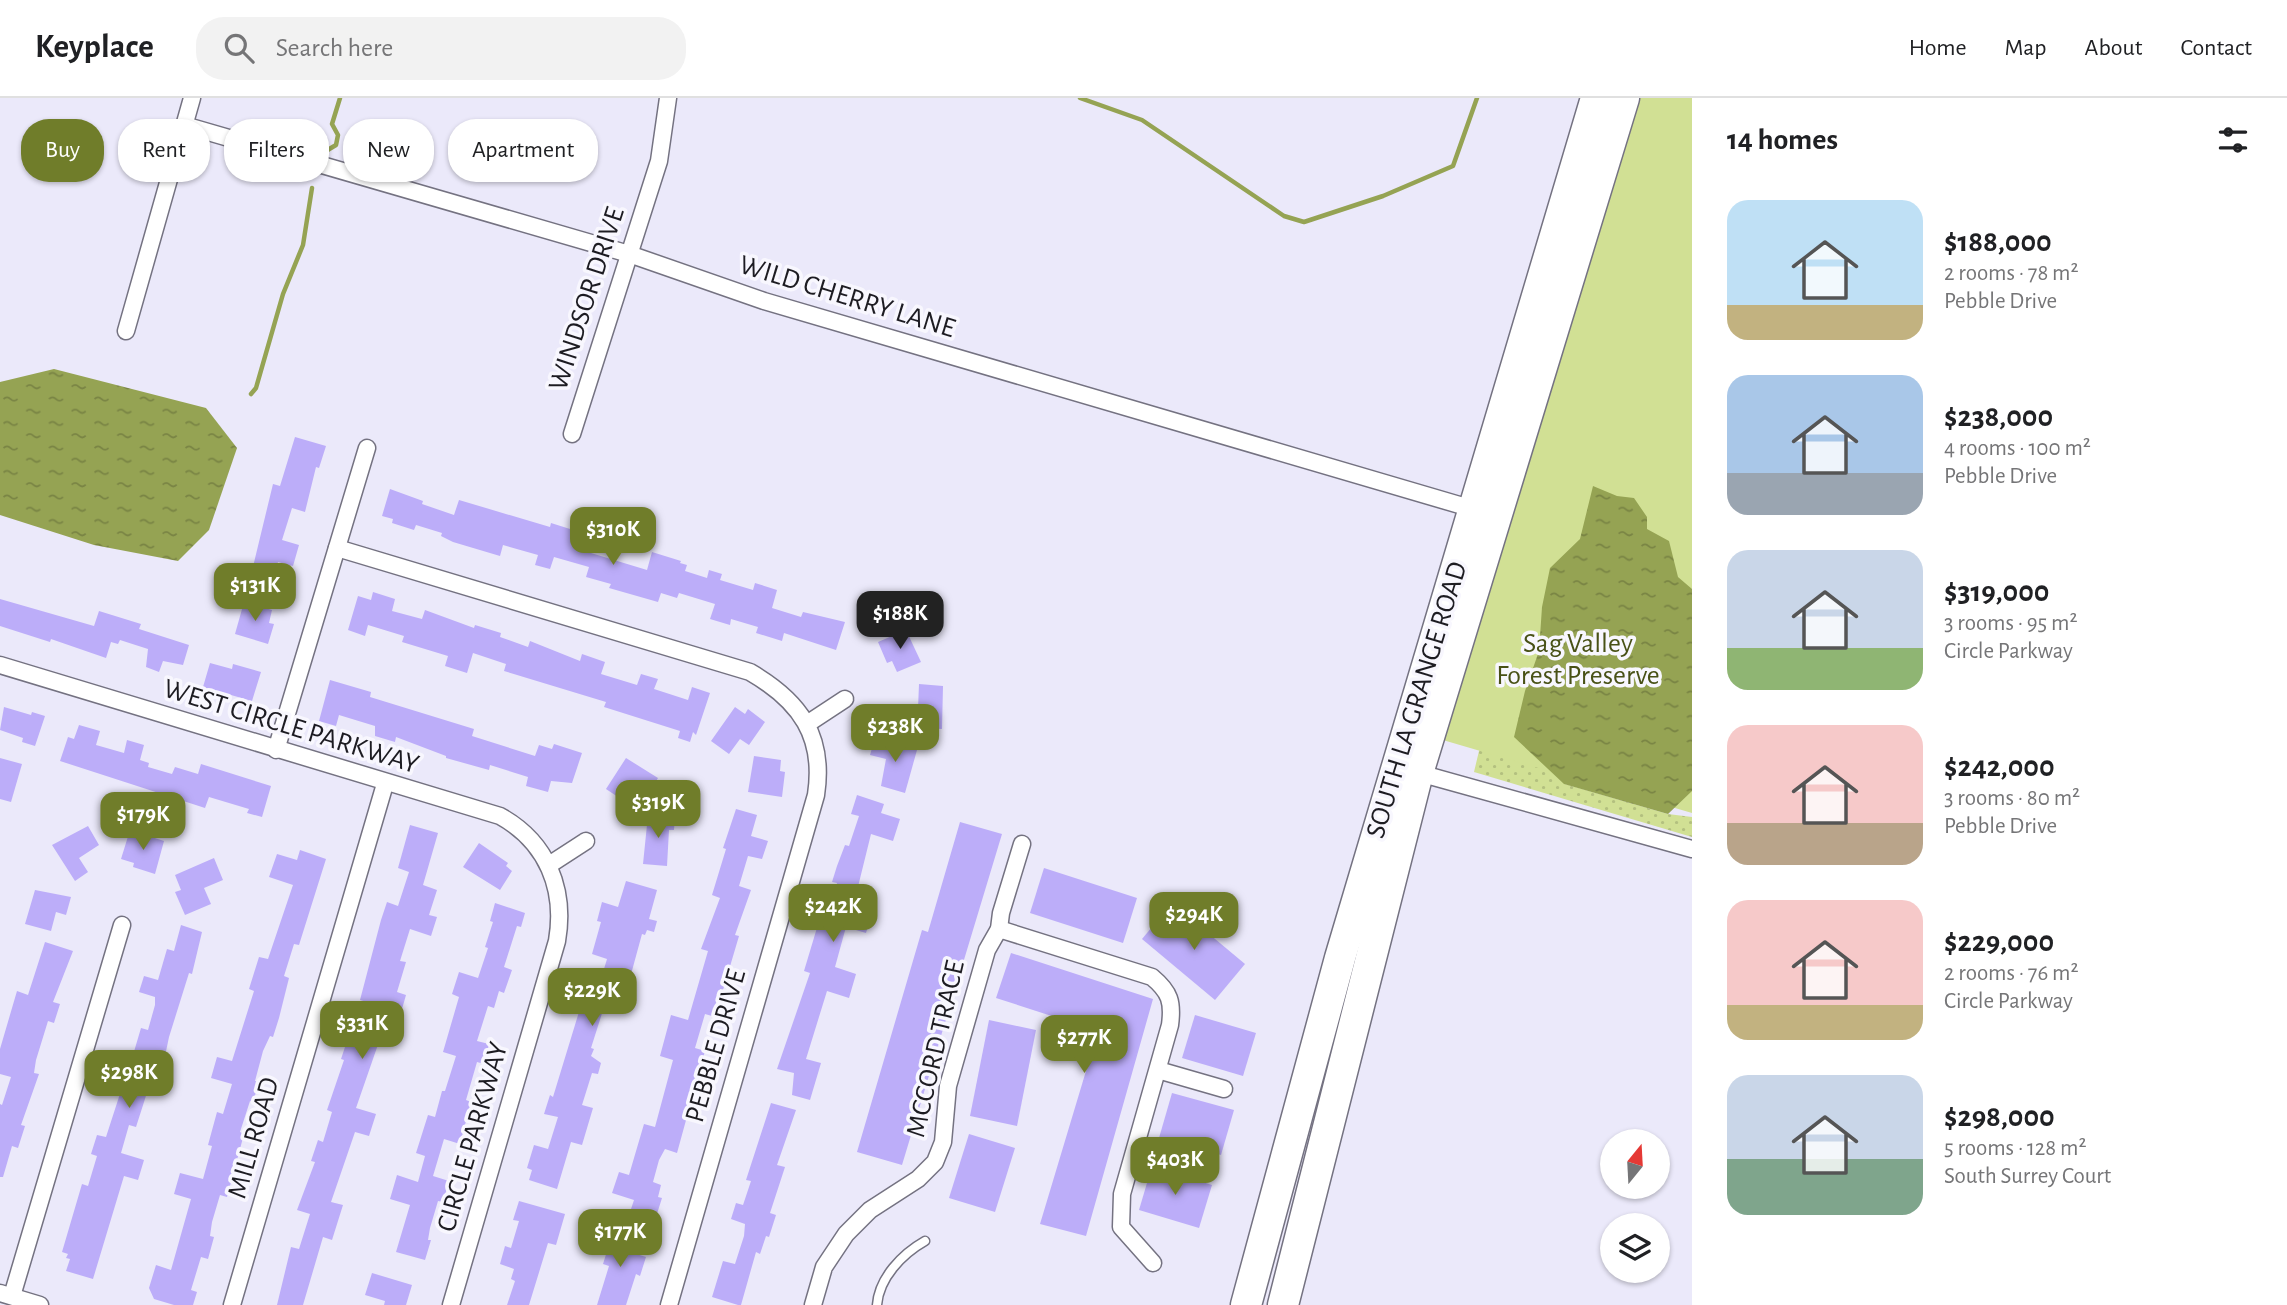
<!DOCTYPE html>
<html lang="en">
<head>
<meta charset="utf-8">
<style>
	body { margin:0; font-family:"Alegreya Sans",sans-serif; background:#f2f2f2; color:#202124; height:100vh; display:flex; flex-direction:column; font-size:26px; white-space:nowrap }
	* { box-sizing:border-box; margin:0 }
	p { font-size:23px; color:#757577 }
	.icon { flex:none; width:38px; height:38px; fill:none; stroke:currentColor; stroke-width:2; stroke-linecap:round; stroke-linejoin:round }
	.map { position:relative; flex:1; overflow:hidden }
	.side { display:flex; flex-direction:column; background:#fff; width:595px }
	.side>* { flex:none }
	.top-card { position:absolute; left:21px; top:21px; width:665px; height:63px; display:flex; gap:14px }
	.needle { width:46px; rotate:18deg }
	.fabs { position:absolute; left:1600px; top:1031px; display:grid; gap:14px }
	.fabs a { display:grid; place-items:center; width:70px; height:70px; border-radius:50%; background:#fff; box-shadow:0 2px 5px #0004; font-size:35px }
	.price { position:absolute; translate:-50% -60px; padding:0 16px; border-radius:14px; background:#707d2a; color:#fff; font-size:23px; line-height:46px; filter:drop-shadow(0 2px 4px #0008) }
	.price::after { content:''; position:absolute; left:50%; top:42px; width:21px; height:16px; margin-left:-10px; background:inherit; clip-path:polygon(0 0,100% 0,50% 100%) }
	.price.active { background:#222; color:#fff }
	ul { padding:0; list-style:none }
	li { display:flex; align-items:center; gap:21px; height:175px; padding:0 35px }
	li span { display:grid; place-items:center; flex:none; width:196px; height:140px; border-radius:21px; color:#555 }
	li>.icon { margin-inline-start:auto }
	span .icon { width:84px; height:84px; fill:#fffc; stroke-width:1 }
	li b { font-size:30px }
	h2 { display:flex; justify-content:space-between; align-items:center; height:84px; padding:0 35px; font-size:30px }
	.chip { padding:0 24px; border-radius:28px; background:#fff; box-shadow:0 2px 5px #0004; font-size:24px; line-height:63px }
	.chip.active { background:#707d2a; color:#fff }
	header { display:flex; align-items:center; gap:42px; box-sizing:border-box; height:98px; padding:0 35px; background:#fff; border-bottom:2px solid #e0e0e0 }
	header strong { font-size:33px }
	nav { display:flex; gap:38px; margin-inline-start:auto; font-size:24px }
	.search { width:490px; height:63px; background:#f2f2f2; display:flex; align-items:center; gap:18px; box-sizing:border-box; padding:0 24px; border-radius:28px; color:#757577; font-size:26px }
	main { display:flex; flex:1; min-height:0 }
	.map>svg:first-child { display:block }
</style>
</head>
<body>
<header>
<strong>Keyplace</strong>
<div class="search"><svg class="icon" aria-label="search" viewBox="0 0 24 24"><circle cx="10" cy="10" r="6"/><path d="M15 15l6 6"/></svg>Search here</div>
<nav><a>Home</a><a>Map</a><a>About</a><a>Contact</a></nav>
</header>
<main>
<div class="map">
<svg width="1692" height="1207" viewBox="0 0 1692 1207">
	<defs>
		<pattern id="grass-dots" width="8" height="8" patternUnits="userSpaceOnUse" patternTransform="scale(1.75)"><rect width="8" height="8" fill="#d1e094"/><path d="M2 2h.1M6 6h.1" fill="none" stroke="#b3c07f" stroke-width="1.8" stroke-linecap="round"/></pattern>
		<pattern id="water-ripples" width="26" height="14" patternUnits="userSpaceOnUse" patternTransform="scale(1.75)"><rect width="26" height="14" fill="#95a353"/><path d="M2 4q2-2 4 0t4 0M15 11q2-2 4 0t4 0" fill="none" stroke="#798444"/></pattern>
	</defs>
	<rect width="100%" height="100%" fill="#ebe9fa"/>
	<path fill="url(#grass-dots)" d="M1484,632L1514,639L1565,686L1668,716L1692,719V739L1474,674Z"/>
	<path fill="#d1e094" d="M1631,0H1692V715L1436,640Z"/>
	<g fill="url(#water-ripples)">
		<path d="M54,271L206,310L237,350L209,432L178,463L94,447L0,417V284Z"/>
		<path d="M1593,388L1617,398L1634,400L1647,419V431L1669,443L1678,479L1692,491V693L1668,716L1564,686L1514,639L1525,593L1539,553L1542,509L1550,470L1580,441Z"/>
	</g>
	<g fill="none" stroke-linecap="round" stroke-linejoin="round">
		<g stroke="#95a353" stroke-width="4.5">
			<path d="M1080,0L1142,22L1284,118L1304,124L1383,98L1453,68L1477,0"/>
			<path d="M326,53L336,47L338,37L332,26L340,0"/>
			<path d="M251,296L256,290L283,196L303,147L312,90"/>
		</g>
	</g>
	<g fill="#bcadf9">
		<path d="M295,339L326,348L319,370L316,369L305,414L292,410L282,442L299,447L293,468L278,464L272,487L250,481L273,386L280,388Z"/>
		<path d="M390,391L423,403L422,406L454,417L459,402L550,429L551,425L570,431L572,424L584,428L587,432L581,452L647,472L652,454L681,463L680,465L687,467L685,473L707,480L709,472L722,476L720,482L753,492L755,485L777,492L772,510L801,519L803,514L845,524L836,552L784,535L782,543L756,535L758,529L731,521L730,527L710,521L715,506L679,495L677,500L661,495L658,504L609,490L611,486L586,479L589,469L554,459L550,471L535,467L538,457L503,447L500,458L453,444L441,438L442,435L416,427L414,432L392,425L393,421L382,418Z"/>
		<path d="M373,494L395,501L392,513L422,521L425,512L474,530L475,527L501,535L500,539L528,549L530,543L580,563L582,556L605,564L601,576L637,587L641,576L658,581L654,591L688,602L692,589L710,595L696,637L693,634L690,644L678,640L680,633L604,609L606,604L504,573L506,566L473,555L467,575L445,568L448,558L402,544L404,538L368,527L365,538L348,532L358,498L371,502Z"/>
		<path d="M0,501L94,528L99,513L141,526L139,531L189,547L183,567L163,563L159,574L146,569L148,551L120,542L118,546L111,544L106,560L51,541L50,544L0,528Z"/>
		<path d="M244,504L272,512L269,525L274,526L268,546L235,536Z"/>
		<path d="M906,532L921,564L897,574L892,563L887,565L878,544Z"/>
		<path d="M210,565L232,571L233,566L261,574L252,603L203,589Z"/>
		<path d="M330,582L371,594L370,599L474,631L472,638L535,658L539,647L552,651L554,646L582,655L572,685L551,683L548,694L526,688L528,679L490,667L489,672L446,660V658L396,639L395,644L375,638V628L339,617L336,628L319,623Z"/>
		<path d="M919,586L943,588L942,631L896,629L897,610L918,611Z"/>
		<path d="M4,609L31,617L32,614L45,618L35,648L22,644L23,640L0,632Z"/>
		<path d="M735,609L745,616L748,611L765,624L749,647L740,641L729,656L711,643Z"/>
		<path d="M79,627L100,633L96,647L124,655L127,642L144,647L140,662L149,665L148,669L172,676L175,669L198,676L201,666L271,688L262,719L247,715L249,711L209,699L205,710L60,663L68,639L74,641Z"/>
		<path d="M875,640L917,652L905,695L881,688L886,661L870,657Z"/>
		<path d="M754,658L781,662L780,673L785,674L782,699L748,694Z"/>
		<path d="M0,660L22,666L11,704L0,701Z"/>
		<path d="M626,660L658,680L644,703L627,692L621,701L606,691Z"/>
		<path d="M857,697L884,706L881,715L900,721L893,743L871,736L853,809L872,815L866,835L846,829L835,869L856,876L849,900L827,893L806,961L821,965L810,1002L792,997L794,975L777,971L810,875L804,873L822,813L828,814L837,785L832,784L837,768L845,747L849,748L859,718L851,716Z"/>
		<path d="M736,711L757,717L751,738L768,743L762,761L748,758L739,788L751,792L735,837L739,838L723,892L720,891L712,918L705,916L695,950L705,953L677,1055L665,1051L659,1062L653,1084L661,1087L658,1099L662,1100L656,1119L631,1111L634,1102L612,1095L619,1074L629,1077L644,1026L655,1029L673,962L660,958L671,917L688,922L708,853L701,851L720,800L712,797L726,751L723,750Z"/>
		<path d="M648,717L675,719L674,732H669L667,768L643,766Z"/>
		<path d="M960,724L1002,736L902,1067L857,1054L922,832L928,834Z"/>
		<path d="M410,727L438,735L423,787L437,792L429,817L437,819L431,838L410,831L400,863L406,864L397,894L406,897L394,939L382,935L356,1010L376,1016L369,1038L355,1034L331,1104L343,1107L332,1142L323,1139L303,1207H277L291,1149L299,1151L310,1116L297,1112L315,1064L311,1063L318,1042L323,1044L332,1014L327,1012L344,962L341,961L348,940L358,944L370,905L360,902L381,822L387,804L398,808L409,774L398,770Z"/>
		<path d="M88,728L99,747L79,760L88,774L75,783L52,747Z"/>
		<path d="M130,732L164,743L155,776L133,769L134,765L121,761Z"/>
		<path d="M479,745L508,765L506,768L512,773L500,792L463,769Z"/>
		<path d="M300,752L326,761L299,847L294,846L284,878L289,880L279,920L273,939L270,938L263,953L255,983L259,984L253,1004L250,1003L240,1034L244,1036L227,1099L220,1097L212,1124L210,1138L214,1139L208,1161L201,1159L191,1192L197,1194L193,1207H174L154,1201L149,1190L156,1167L171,1172L191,1101L174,1096L180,1075L203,1081L212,1048L208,1047L217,1014L223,1016L232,986L211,980L217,959L232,963L254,893L249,891L259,859L268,861L293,787L269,779L277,756L297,762Z"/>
		<path d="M214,760L223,782L204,790L211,806L185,817L175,794L181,792L175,777Z"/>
		<path d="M1044,770L1137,800L1123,845L1030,815Z"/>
		<path d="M626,783L657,792L649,821L657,823L654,834L647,832L645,837L642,836L627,891L611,887L591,950L594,951L591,958L601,965L598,976L592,975L582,1007L593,1010L582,1047L571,1044L557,1091L529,1082L532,1072L527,1070L534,1047L548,1051L558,1019L544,1016L550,997L553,999L582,904L577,902L582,889L597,894L607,861L592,856L601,824L597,823L602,804L618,809Z"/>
		<path d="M35,792L71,799L66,817L56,814L51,833L25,826Z"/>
		<path d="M495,805L525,815L521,829L517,828L504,869L512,872L504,895L499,893L494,910L488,908L477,943L489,946L484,966L477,964L466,1002L471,1004L460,1046L444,1041L433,1078L449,1083L443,1104L438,1103L430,1130L428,1142H431L425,1162L396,1154L410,1107L390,1101L397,1077L418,1084L425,1058L416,1055L428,1017L435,1019L442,993H445L456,958L443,954L459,899L452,896L459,874L478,880L488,850L485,849L493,824L490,823Z"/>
		<path d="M1172,805L1245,866L1215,902L1142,841Z"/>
		<path d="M181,827L202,834L192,876L189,875L169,939L164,963L172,966L168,979H152L136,1029L129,1027L121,1055L144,1062L138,1082L124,1078L93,1181L66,1173L70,1161L66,1160L68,1156L62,1154L82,1086L88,1088L97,1058L91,1056L97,1037L106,1039L128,971L120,969L124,954L133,957L141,930L148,932L155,907V899L139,894L144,878L158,882L167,851L174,853Z"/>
		<path d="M45,844L73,853L53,904L60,906L54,925L48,923L36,962L34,975L39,976L21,1027L25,1028L18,1050L12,1048L3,1079H0V1006L2,1007L11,979L0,976V951L17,893L28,897Z"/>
		<path d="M1011,855L1153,901L1086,1138L1040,1126L1098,933L996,900Z"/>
		<path d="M1195,917L1256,935L1243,978L1182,960Z"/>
		<path d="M989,922L1036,932L1017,1028L970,1018Z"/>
		<path d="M1172,995L1234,1012L1221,1057L1159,1040Z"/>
		<path d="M771,1005L796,1012L777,1067L785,1069L770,1115L776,1117L769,1139L766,1138L760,1156L756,1154L741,1207H738L712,1199L723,1163L735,1166L744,1138L745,1126L731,1121L736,1105L743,1107L751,1083L746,1082Z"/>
		<path d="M969,1036L1015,1050L995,1114L949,1100Z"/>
		<path d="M1152,1068L1212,1087L1199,1130L1139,1112Z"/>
		<path d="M519,1103L565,1116L556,1147L548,1145L529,1207H507L515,1183L511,1181L514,1171L500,1166L505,1148L511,1150L519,1123L513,1122Z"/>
		<path d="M624,1130L634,1133L630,1154L646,1159L640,1178L636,1176L626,1207H597L609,1168L603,1166L614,1131L622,1133Z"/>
		<path d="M372,1175L412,1187L406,1207H384L385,1203L365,1197Z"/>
	</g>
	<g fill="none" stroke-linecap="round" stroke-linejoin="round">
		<g stroke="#747281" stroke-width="11">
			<path id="lane" d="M877,1207C879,1180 902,1156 925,1143"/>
		</g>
		<g stroke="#747281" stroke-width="19">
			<g id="street">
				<path d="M184,27L629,156L764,203L1480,413"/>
				<path d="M126,233L192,0"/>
				<path d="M572,336L659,63L668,0"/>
				<path d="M337,450L750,574C800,603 825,638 816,697L669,1207"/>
				<path d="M0,567L500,718C547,744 566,791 557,843L451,1207"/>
				<path d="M807,626L845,601"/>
				<path d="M276,652L367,350"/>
				<path d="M1412,673L1692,751"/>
				<path d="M549,767L586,743"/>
				<path d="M999,831L1152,879C1170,894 1173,904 1170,927L1122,1096L1121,1129L1153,1165"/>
				<path d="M1158,972L1224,991"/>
				<path d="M0,1195L40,1207"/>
				<path d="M12,1198L122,827"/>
				<path d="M232,1207L385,686"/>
				<path d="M813,1207L824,1169L846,1136L870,1112L918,1081L935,1064L943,1044L948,988L987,852L999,831L1001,815L1022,746"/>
			</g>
		</g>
		<g stroke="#747281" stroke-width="33">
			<g id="highway">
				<path d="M1246,1207L1340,860L1596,0"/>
				<path d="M1283,1207L1418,675L1624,0"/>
			</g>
		</g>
		<use href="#lane" stroke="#fff" stroke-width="8"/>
		<use href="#street" stroke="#fff" stroke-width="16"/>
		<use href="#highway" stroke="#fff" stroke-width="30"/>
	</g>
	<g text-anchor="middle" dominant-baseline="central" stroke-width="7" stroke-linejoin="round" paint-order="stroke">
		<g font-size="28" fill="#1d1c22" stroke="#f8f7fe">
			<text transform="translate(847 199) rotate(17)">WILD CHERRY LANE</text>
			<text transform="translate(587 201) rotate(-72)">WINDSOR DRIVE</text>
			<text transform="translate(1417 602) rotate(-73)">SOUTH LA GRANGE ROAD</text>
			<text transform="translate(291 629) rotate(17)">WEST CIRCLE PARKWAY</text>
			<text transform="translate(716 948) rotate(-74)">PEBBLE DRIVE</text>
			<text transform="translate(936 951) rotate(-77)">MCCORD TRACE</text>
			<text transform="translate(473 1039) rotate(-74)">CIRCLE PARKWAY</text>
			<text transform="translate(254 1040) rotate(-74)">MILL ROAD</text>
		</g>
		<g font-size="28" fill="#485116" stroke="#f8f7fe">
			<text x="1578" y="546">Sag Valley<tspan x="1578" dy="32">Forest Preserve</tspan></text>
		</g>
	</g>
</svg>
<div class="fabs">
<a><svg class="needle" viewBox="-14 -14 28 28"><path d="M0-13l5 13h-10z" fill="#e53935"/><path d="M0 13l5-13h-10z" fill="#757577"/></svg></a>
<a><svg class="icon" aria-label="layers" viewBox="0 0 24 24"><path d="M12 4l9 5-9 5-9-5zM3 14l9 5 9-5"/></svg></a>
</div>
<b class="price" style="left:613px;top:469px">$310K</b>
<b class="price" style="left:255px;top:525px">$131K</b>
<b class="price active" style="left:900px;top:553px">$188K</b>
<b class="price" style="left:895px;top:666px">$238K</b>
<b class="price" style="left:658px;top:742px">$319K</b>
<b class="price" style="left:143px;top:754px">$179K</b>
<b class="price" style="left:833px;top:846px">$242K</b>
<b class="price" style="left:1194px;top:854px">$294K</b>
<b class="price" style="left:592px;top:930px">$229K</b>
<b class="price" style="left:362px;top:963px">$331K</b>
<b class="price" style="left:1084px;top:977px">$277K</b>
<b class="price" style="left:129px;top:1012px">$298K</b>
<b class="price" style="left:1175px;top:1099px">$403K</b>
<b class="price" style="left:620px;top:1171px">$177K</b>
<div class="top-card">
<a class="chip active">Buy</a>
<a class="chip">Rent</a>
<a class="chip">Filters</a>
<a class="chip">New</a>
<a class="chip">Apartment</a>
</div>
</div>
<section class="side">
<h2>14 homes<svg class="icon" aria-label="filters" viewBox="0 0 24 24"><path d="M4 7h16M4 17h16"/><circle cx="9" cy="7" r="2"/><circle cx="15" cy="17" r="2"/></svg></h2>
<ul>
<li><span style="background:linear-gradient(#bfe0f5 75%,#c2b280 0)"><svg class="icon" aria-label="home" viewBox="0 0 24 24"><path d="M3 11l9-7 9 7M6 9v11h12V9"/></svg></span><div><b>$188,000</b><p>2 rooms · 78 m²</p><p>Pebble Drive</p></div></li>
<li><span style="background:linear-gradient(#a9c7e8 70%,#9aa5b1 0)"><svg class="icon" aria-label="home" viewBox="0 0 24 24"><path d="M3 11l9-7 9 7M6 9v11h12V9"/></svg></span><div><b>$238,000</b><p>4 rooms · 100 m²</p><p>Pebble Drive</p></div></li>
<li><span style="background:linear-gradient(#c9d6e8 70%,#8fb573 0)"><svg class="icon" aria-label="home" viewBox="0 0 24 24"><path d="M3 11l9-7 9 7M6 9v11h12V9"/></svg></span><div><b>$319,000</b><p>3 rooms · 95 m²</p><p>Circle Parkway</p></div></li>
<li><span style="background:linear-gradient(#f6c9c9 70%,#b9a48a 0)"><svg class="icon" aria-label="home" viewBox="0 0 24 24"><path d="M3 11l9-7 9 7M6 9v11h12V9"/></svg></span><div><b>$242,000</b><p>3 rooms · 80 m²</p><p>Pebble Drive</p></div></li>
<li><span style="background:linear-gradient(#f6c9c9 75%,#c2b280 0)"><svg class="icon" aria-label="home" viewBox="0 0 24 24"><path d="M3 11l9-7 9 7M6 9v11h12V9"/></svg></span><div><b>$229,000</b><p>2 rooms · 76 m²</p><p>Circle Parkway</p></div></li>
<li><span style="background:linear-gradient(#c9d6e8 60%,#7fa58c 0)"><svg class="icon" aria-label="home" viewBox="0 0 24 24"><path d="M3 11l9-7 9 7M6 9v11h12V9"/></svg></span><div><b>$298,000</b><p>5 rooms · 128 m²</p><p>South Surrey Court</p></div></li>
</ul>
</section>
</main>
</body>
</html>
